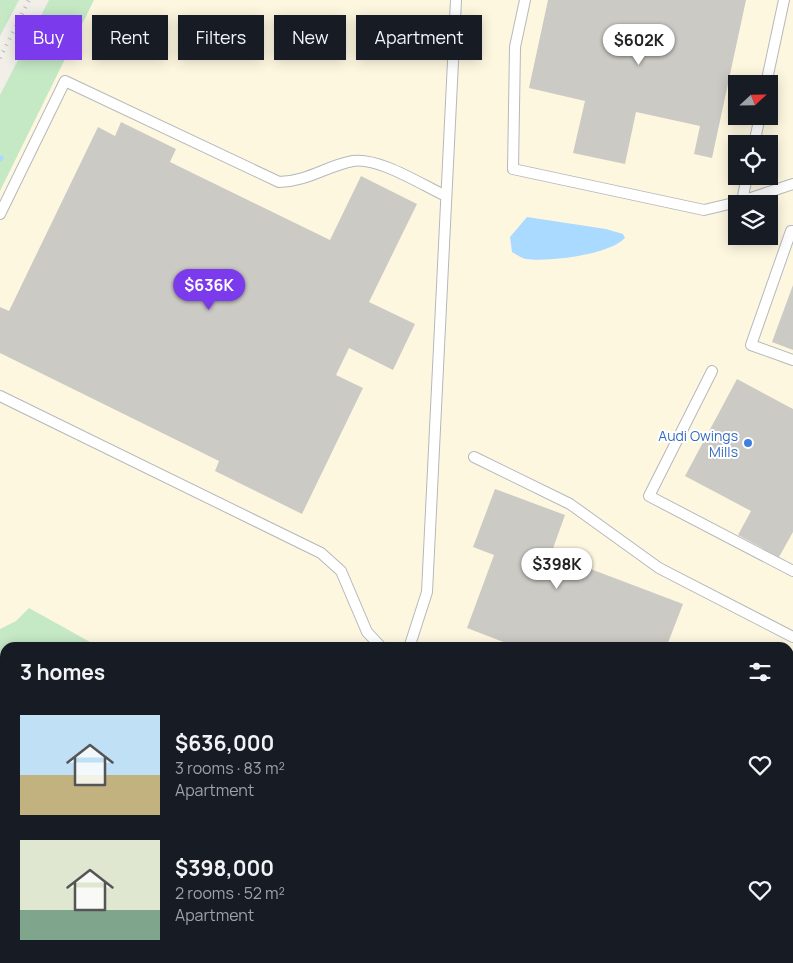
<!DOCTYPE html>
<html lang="en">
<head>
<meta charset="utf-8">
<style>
	body { margin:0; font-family:Manrope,sans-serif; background:#242831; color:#f1f3f6; height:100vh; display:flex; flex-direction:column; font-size:19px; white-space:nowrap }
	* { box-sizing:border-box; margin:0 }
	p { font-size:16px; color:#9ea1a6 }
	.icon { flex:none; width:28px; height:28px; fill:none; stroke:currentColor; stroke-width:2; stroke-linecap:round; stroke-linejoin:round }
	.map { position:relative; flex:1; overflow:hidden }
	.sheet { position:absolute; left:0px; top:642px; width:794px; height:321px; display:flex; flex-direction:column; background:#171b24; border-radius:15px 15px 0 0; box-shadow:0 2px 12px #0003 }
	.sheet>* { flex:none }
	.top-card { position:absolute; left:15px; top:15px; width:500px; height:45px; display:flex; gap:10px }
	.needle { width:32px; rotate:68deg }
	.buttons { position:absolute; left:728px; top:75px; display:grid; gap:10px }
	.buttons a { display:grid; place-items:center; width:50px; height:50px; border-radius:0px; background:#171b24; box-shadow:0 2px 12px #0003; font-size:25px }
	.price { position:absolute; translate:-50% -42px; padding:0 11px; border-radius:18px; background:#fff; color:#222; font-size:16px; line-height:32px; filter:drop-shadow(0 1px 2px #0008) }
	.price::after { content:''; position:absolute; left:50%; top:30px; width:15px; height:11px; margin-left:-8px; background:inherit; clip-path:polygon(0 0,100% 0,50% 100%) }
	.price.active { background:#7c3aed; color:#fff }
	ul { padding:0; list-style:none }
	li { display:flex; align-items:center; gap:15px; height:125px; padding:0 20px }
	li span { display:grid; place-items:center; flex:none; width:140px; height:100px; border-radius:0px; color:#555 }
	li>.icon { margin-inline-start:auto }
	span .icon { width:60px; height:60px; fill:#fffc; stroke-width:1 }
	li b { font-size:21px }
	h2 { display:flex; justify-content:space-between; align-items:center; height:60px; padding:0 20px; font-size:21px }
	.pill { padding:0 18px; border-radius:0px; background:#171b24; box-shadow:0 2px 12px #0003; font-size:18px; line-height:45px }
	.pill.active { background:#7c3aed; color:#fff }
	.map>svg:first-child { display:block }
</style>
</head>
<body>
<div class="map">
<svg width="793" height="963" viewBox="0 0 793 963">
	<rect width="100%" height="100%" fill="#f1efe8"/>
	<path fill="#fef7e0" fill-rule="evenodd" d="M72,0H793V798L789,796V648H5V959H789V844L793,845V963H0V142ZM736,84H769V116H736ZM736,144H769V176H736ZM736,204H769V236H736Z"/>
	<g fill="#c5e8c5">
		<path d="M0,0H19L0,36Z"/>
		<path d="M49,0H94L0,191V95Z"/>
		<path d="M29,608L99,647L5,648V681L0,684V629L16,621Z"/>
	</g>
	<path fill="#aadaff" d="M527,217L606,229L623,234L625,238C609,255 549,262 526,259C521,258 517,255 512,252L510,237Z"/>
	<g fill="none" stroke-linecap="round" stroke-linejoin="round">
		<g stroke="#aadaff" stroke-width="5">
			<path d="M0,159L1,158"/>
			<path d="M0,674L5,672"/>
		</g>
	</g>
	<g fill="#cccac5">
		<path d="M548,0H746L712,158L694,154L700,126L636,112L625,164L573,153L585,101L529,88Z"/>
		<path d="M121,122L176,149L170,162L330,240L361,176L417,204L369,302L415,324L393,370L349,348L336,375L363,388L302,514L215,471L219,461L0,353V307L9,311L98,127L115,136Z"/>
		<path d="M793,285V350L772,342Z"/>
		<path d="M737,379L793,409V532L779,557L738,535L751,511L685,476Z"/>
		<path d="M495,489L565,515L551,554L683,604L666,648H519L467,628L494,555L473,547Z"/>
		<path d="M448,959H526L524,963H453L448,961Z"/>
		<path d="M587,959H625L623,963H585Z"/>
		<path d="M693,959H725L724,963H691Z"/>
	</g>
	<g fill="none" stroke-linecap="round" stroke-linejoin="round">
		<g stroke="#b5b8bc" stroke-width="12">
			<g id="service">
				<path d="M525,0L515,47L513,169L704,210L742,201"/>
				<path d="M766,84L784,0"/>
				<path d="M754,144L760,116"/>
				<path d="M747,176L742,201L793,184"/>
				<path d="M0,214L65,81L279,182C309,181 326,166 353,161C379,157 422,185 446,196"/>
				<path d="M793,231H791L751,345L793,360"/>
				<path d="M712,371L649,496L793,571"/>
				<path d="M0,396L321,553L341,571L367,632L382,648"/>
				<path d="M474,457L570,504L659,568L793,637"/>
				<path d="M409,648L427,592L456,0"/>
				<path d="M789,819L793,820"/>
				<path d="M320,959L323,963"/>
				<path d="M773,959L777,963"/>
				<path d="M42,963L50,959"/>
				<path d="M542,963L543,959"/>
				<path d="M572,963L573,959"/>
				<path d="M673,963L674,959"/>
				<path d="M750,963L754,959"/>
			</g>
		</g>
		<use href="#service" stroke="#fff" stroke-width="10"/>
		<path stroke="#b6b7b8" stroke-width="4" stroke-dasharray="1 6" stroke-linecap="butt" d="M0,58L29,0"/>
	</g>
	<circle fill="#3f7fe0" stroke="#fff" stroke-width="2" cx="748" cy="443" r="5"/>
	<g text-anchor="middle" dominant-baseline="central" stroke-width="4" stroke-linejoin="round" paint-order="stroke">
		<g font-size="14" fill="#366cbe" stroke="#fff" text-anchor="end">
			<text x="738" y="435">Audi Owings<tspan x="738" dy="16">Mills</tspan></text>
		</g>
	</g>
</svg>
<div class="buttons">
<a><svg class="needle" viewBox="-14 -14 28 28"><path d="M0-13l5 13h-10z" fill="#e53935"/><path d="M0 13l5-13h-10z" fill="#9ea1a6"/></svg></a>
<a><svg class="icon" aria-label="locate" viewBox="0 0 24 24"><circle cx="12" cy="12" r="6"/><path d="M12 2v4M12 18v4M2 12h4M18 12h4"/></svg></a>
<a><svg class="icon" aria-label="layers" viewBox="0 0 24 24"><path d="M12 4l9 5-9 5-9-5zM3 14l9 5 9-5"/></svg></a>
</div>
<b class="price" style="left:639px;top:66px">$602K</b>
<b class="price active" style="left:209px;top:311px">$636K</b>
<b class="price" style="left:557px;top:590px">$398K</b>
<div class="top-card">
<a class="pill active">Buy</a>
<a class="pill">Rent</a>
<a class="pill">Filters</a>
<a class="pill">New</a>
<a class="pill">Apartment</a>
</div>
<section class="sheet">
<h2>3 homes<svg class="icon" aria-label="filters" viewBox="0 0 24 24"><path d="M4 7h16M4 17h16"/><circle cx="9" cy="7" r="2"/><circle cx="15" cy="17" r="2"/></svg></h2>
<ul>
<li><span style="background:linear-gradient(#bfe0f5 60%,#c2b280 0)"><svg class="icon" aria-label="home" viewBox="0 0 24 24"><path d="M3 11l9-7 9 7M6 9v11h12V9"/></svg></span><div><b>$636,000</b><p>3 rooms · 83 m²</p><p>Apartment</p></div><svg class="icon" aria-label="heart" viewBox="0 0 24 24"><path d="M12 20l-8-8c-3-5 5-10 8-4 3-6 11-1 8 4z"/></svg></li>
<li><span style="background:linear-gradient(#dfe7d0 70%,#7fa58c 0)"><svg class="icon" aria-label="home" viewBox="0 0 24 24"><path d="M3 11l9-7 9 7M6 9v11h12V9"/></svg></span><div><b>$398,000</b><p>2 rooms · 52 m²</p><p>Apartment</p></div><svg class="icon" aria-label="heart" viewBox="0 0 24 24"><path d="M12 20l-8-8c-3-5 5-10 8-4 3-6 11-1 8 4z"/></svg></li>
</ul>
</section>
</div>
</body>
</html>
